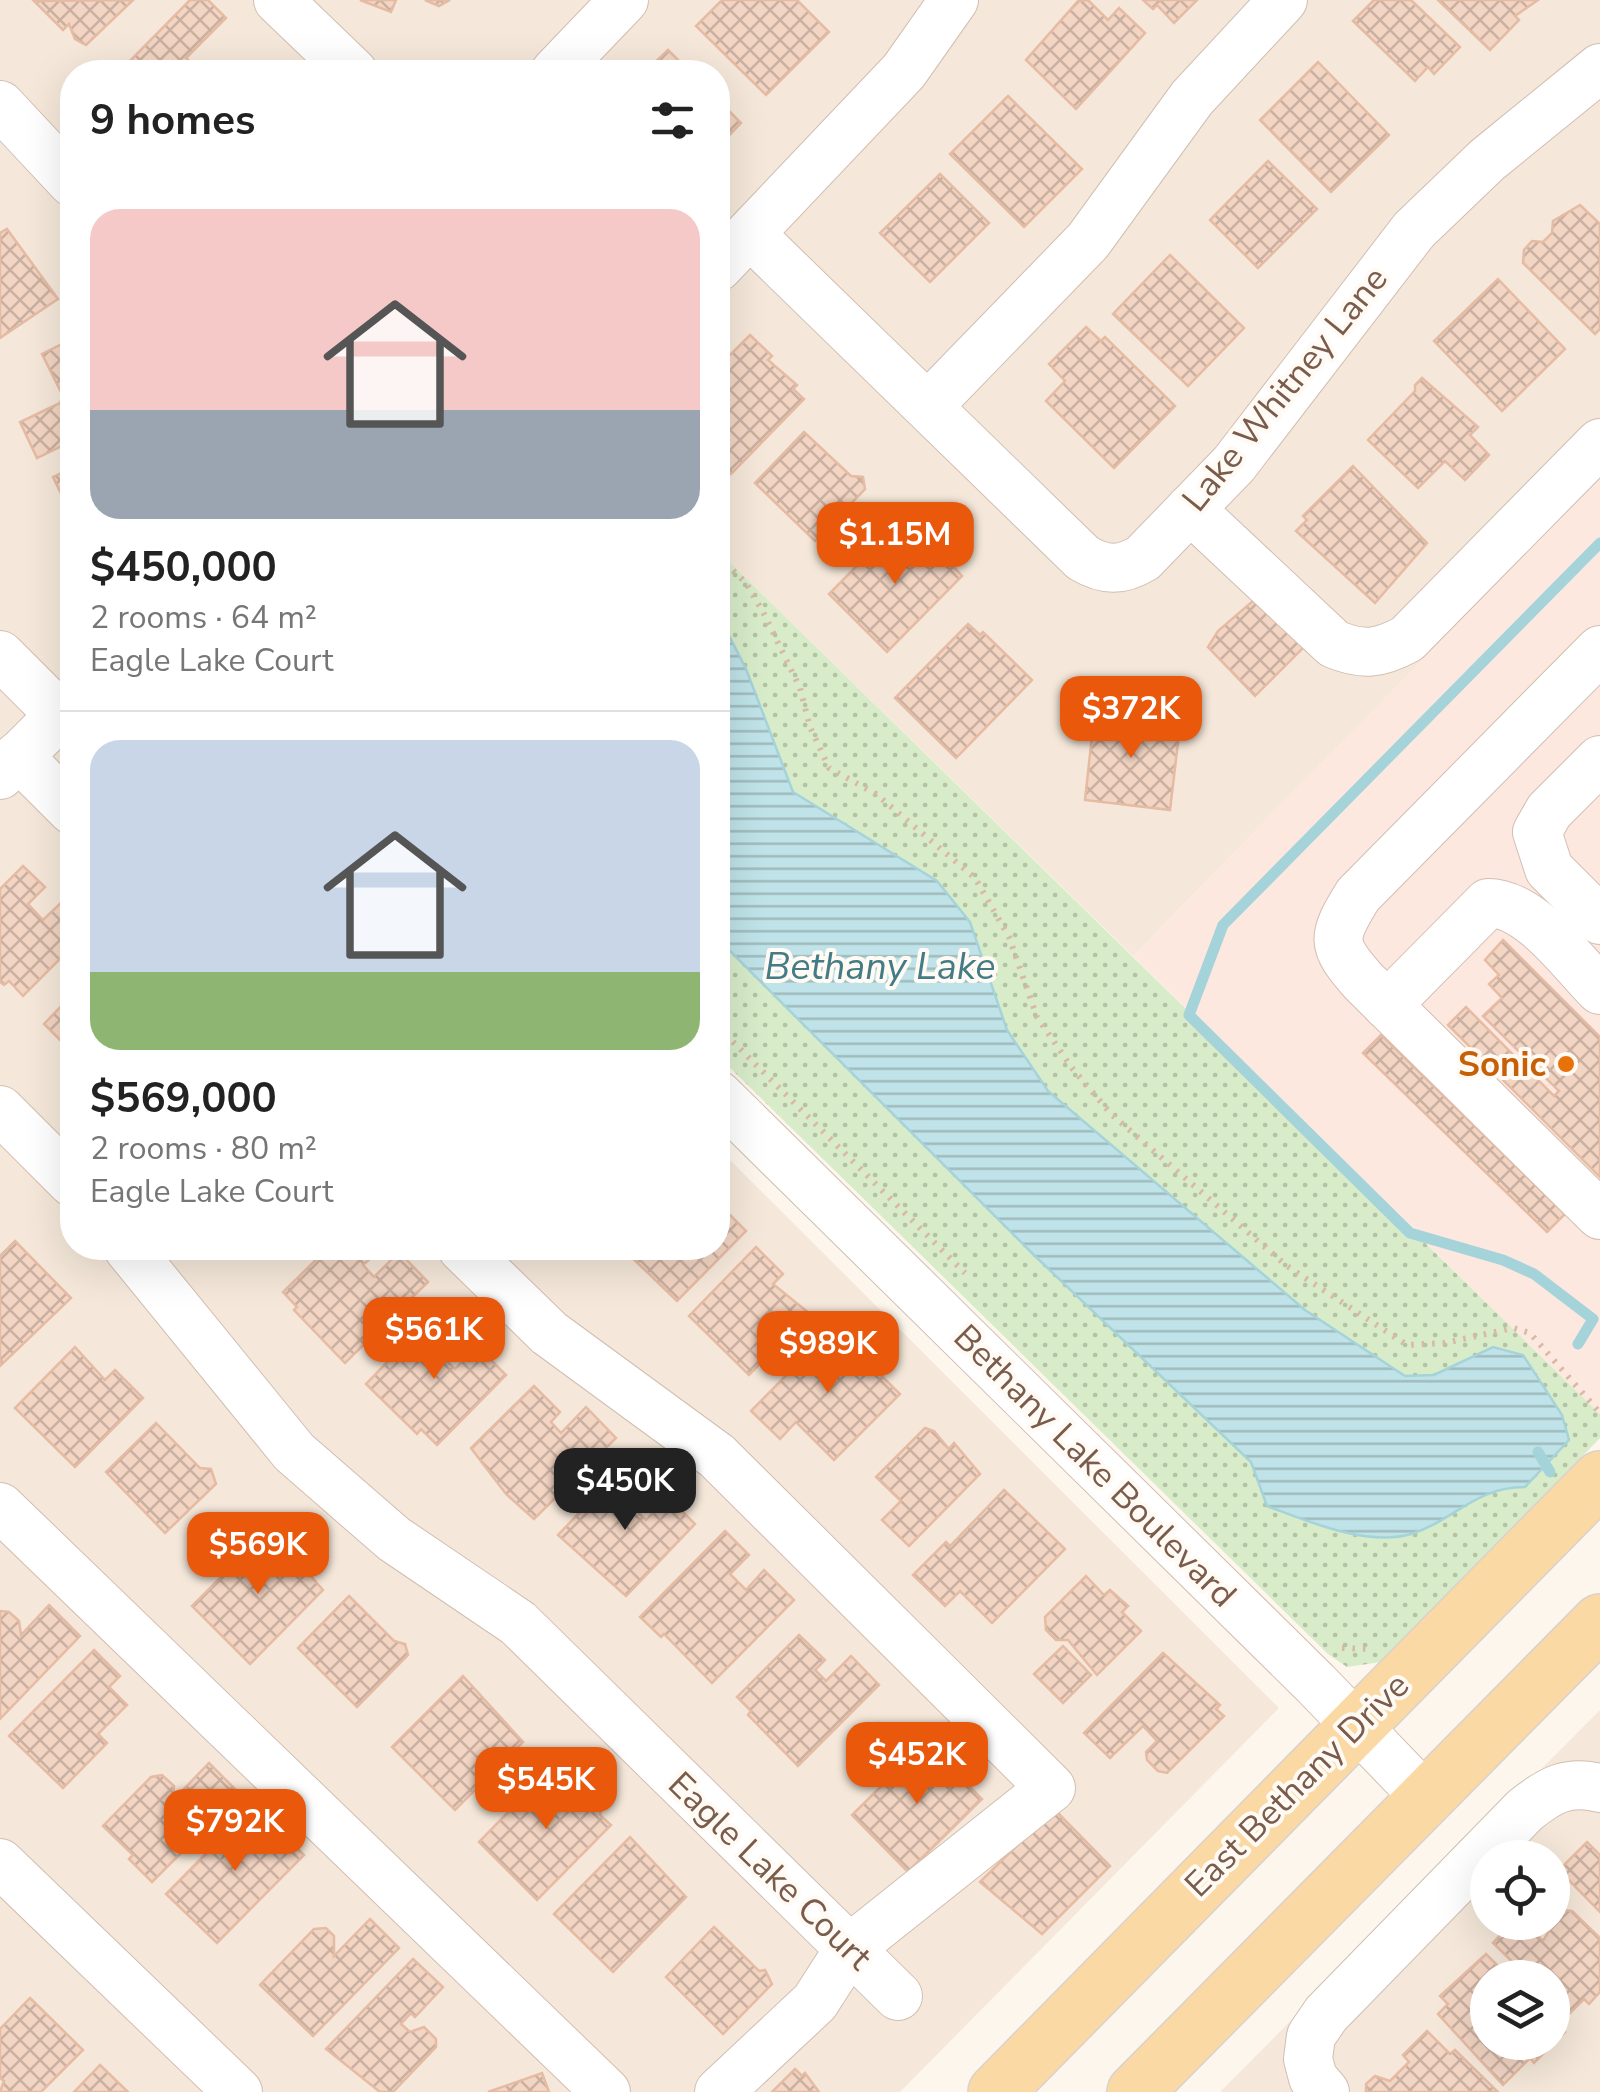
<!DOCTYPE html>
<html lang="en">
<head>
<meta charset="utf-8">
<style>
	body { margin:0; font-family:"Nunito Sans",sans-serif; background:#f6f6f6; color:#222; height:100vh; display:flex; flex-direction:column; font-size:38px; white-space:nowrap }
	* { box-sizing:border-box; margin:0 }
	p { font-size:32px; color:#767676 }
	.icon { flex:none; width:55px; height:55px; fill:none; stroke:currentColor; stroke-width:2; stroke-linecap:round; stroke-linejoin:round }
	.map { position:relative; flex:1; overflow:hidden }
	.drawer { position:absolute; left:60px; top:60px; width:670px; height:1200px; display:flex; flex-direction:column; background:#fff; border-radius:40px; box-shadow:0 10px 40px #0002 }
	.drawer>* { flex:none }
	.buttons { position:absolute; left:1470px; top:1840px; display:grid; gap:20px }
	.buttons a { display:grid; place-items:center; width:100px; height:100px; border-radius:50%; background:#fff; box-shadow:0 10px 40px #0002; font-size:50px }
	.price { position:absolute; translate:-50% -85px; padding:0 22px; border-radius:20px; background:#ea580c; color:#fff; font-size:32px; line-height:65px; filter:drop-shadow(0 2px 5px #0008) }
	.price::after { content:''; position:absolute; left:50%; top:60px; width:30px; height:22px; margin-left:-15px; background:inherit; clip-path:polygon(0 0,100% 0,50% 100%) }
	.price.current { background:#222; color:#fff }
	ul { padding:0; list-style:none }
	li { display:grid; align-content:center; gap:20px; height:530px; padding:0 30px }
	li+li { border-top:2px solid #e0e0e0 }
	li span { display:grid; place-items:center; height:310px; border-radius:30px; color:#555 }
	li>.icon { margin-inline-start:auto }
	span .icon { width:180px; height:180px; fill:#fffc; stroke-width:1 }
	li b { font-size:42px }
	h2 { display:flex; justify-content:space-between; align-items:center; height:120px; padding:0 30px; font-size:42px }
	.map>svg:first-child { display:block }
</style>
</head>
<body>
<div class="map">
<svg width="1600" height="2092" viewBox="0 0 1600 2092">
	<defs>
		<pattern id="grass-dots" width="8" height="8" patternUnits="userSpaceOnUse" patternTransform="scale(2.5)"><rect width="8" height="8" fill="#d8ecc9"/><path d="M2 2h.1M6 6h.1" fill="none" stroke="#b4c2a5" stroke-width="1.8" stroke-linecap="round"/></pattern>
		<pattern id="water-rules" width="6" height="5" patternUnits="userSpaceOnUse" patternTransform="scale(2.5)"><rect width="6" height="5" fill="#bfe3e8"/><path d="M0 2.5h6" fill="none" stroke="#a0bbbe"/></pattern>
		<pattern id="building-cross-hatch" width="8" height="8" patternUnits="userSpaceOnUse" patternTransform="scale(2.5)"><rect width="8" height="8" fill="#f3d5c3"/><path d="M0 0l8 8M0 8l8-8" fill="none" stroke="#cab0a1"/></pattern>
	</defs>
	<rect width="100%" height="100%" fill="#fdf6ec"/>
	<g fill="#f5e8da" fill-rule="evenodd">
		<path d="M0,0H1600V479L1133,956L718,551V72H72V1248H718V1148L1279,1708L900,2092H0Z"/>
		<path d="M1600,1710V2092H1220ZM1488,1858H1552V1922H1488ZM1488,1978H1552V2042H1488Z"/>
	</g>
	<path fill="#fde8e0" d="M1600,479V1414L1133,956Z"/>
	<path fill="url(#grass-dots)" d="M718,551L1600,1414V1438L1381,1662L1347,1667L1328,1654L718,1056Z"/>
	<path fill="url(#water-rules)" stroke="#a5d3da" stroke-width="2.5" d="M718,614L746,669L793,792L937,881L970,922L1007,1030L1048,1091L1305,1310L1405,1376L1434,1375L1493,1347L1523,1355L1562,1415L1569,1440L1525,1487C1475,1487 1455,1520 1411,1534C1367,1547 1307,1521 1267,1506L1251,1462L1036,1257L721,942L718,937Z"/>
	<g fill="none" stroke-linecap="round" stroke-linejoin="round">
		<g stroke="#a5d3da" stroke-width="11">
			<path d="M1578,1344L1593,1319L1534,1274L1503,1260L1410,1233L1189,1015L1223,925L1600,543"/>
			<path d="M1538,1452L1550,1472"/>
		</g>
	</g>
	<g fill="url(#building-cross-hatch)" stroke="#e6bba3" stroke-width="2.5">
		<path d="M133,0L86,45L75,39L69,24L63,30L34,1Z"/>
		<path d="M190,0H208L226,18L186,58L201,72H119Z"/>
		<path d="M360,0H396L391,12Z"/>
		<path d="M425,0H450L439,6Z"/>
		<path d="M722,0H797L829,32L766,95L696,26Z"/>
		<path d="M1088,0L1108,20L1119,8L1145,33L1076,109L1026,60L1078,1Z"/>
		<path d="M1143,0H1197L1174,23L1157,5L1153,9Z"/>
		<path d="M1374,0H1411L1460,47L1434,74L1428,67L1415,81L1353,21Z"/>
		<path d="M1438,0H1538L1515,16L1519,20L1490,50Z"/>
		<path d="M668,50L690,72H645Z"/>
		<path d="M218,61L227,63L233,72H202Z"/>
		<path d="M1318,62L1389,135L1331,192L1260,120Z"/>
		<path d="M1008,96L1082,169L1024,227L950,154Z"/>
		<path d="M718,100L741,123L718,147Z"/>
		<path d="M1268,161L1317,209L1258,268L1210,220Z"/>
		<path d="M940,174L989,223L930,282L880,233Z"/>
		<path d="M1580,205L1600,224V329L1595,334L1523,263L1524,250L1532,241L1543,242L1552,233L1553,221Z"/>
		<path d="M7,229L58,299L0,338V233Z"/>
		<path d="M1170,255L1244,328L1188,386L1113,314Z"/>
		<path d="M1498,279L1565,349L1502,411L1434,341Z"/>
		<path d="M1086,327L1101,341L1105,337L1175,406L1114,468L1046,401L1065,381L1049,364Z"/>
		<path d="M750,335L772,356L768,360L797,385L793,389L804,399L731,474L718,460V367Z"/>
		<path d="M72,339V441L37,458L20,422L60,403L63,396L42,354Z"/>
		<path d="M1422,378L1478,427L1470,435L1489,455L1465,480L1445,461L1418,488L1368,440L1415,391V385Z"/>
		<path d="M804,432L851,476L863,477L865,489L815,541L755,483Z"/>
		<path d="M1353,466L1427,543L1375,603L1296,531L1307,520L1303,516Z"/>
		<path d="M72,468V516L53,477Z"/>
		<path d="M899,523L928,552L932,548L941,553L962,576L887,652L829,594Z"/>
		<path d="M1268,588L1315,636L1255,696L1208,647L1218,631Z"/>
		<path d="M968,624L980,635L983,632L1032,680L956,758L895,698Z"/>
		<path d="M1095,708L1135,713L1134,723L1145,724L1154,735L1155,723L1180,726L1170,810L1085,800Z"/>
		<path d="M23,866L45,887L28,904L43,920L66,898L72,905V947L23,996L9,981L4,985L0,982V889Z"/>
		<path d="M1503,940L1600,1037V1177L1448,1025L1466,1007L1554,1096L1559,1091L1483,1016L1502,998L1489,984L1499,975L1485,960Z"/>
		<path d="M72,995V1046L69,1049L44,1024Z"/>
		<path d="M1381,1035L1565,1214L1547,1232L1363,1053Z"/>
		<path d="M718,1203L746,1231L677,1301L622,1248H718Z"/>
		<path d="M15,1241L71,1298L0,1366V1256Z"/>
		<path d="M756,1247L783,1274L773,1284L809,1313L749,1375L689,1316Z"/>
		<path d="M266,1248H287L277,1258Z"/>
		<path d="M328,1248H364L373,1256L363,1265L374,1277L399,1252L428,1282L345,1363L294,1310L297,1307L283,1292Z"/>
		<path d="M434,1314L456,1336L438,1353L455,1369L477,1346L506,1375L437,1445L421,1429L417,1434L366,1384Z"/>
		<path d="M833,1328L900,1394L834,1460L796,1422L780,1439L751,1411Z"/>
		<path d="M75,1347L105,1380L115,1370L143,1398L75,1467L15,1408Z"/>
		<path d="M534,1386L560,1412L551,1422L561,1433L586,1407L616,1438L534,1519L506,1494L471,1448Z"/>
		<path d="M156,1423L200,1468L211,1469L216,1484L165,1533L106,1472Z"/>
		<path d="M925,1428L934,1431L949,1449L954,1443L980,1474L909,1546L882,1520L901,1501L876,1477Z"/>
		<path d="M625,1465L644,1483L626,1501L646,1520L668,1497L695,1524L626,1596L558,1535Z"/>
		<path d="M1004,1490L1065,1549L992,1623L960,1591L945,1606L913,1575L946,1542L950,1546Z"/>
		<path d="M269,1529L323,1590L250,1664L192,1606Z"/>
		<path d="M725,1531L749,1555L730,1574L746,1590L764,1570L794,1600L712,1683L664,1634L661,1637L640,1617Z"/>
		<path d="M1086,1576L1104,1595L1110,1590L1128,1606L1122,1612L1141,1631L1097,1675L1068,1640H1056L1046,1630L1045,1617Z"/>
		<path d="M349,1596L394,1641L405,1644L408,1655L357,1707L298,1648Z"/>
		<path d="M49,1605L80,1636L0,1719V1611L9,1612L19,1621L21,1635Z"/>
		<path d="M799,1635L825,1660L815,1670L826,1681L851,1656L879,1685L798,1766L748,1715L751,1711L737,1697Z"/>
		<path d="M1063,1646L1091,1675L1063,1703L1034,1674Z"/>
		<path d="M94,1650L120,1676L109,1687L127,1705L98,1734L107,1743L63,1788L9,1736Z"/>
		<path d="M1163,1653L1220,1705L1216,1709L1224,1716L1167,1773L1158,1771L1147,1760L1146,1752L1157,1741L1143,1726L1110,1758L1084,1733Z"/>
		<path d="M463,1676L523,1742L455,1810L392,1747Z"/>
		<path d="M878,1723L907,1751L882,1776L853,1748Z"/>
		<path d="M926,1742L982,1799L908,1872L852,1815Z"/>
		<path d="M209,1763L240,1794L152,1882L129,1859L133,1855L103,1826L151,1777L162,1775L174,1786L173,1797L178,1803L185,1795L181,1792Z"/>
		<path d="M552,1767L564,1770L572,1778V1786L601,1806L600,1815L611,1825L537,1900L479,1842Z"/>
		<path d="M253,1806L304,1855L217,1943L166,1894Z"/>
		<path d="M1054,1809L1110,1866L1042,1934L980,1882Z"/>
		<path d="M630,1837L686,1897L613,1972L554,1914Z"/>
		<path d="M1587,1842L1600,1855V1912L1559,1870Z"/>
		<path d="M1561,1910L1572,1911L1600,1938V1992L1589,2004L1584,1999L1568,2015L1552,2000V1978H1529L1493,1943L1512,1922H1525L1543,1941Z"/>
		<path d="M370,1919L399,1948L313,2036L260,1985L314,1929L326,1928L334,1936V1956Z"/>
		<path d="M714,1927L759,1971L765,1970L772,1984L723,2034L666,1977Z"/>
		<path d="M1486,1954L1510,1978H1488V2042H1552V2019L1565,2032L1534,2063L1530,2058L1503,2085L1438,2014L1448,2004L1440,1996Z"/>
		<path d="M413,1959L443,1987L415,2017L411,2013L401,2024L410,2032L424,2027L436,2039V2047L393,2092H380L326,2049Z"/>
		<path d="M30,1998L83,2050L41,2092H0L4,2081L0,2078V2029Z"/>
		<path d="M1427,2031L1450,2054L1455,2050L1498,2092H1366V2084L1375,2076L1390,2081L1409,2062L1403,2055Z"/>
		<path d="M100,2065L128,2092H74Z"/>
		<path d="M795,2069L802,2076L805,2073L819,2092H772Z"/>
		<path d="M542,2073L549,2092H488Z"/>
	</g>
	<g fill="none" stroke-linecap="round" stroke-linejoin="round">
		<g stroke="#d1beb0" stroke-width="50">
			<g id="minor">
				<path d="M278,0L353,72"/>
				<path d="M555,72L624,0"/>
				<path d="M0,105L72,182"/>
				<path d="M750,234L1083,558C1105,571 1122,571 1143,558L1234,464L1414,230L1487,160L1600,68"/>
				<path d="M718,267L904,71L954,0"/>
				<path d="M929,405L1088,241L1192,98L1283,0"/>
				<path d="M1190,509L1334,644C1363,656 1379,654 1407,639L1600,443"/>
				<path d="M1600,650L1358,895C1332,937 1330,944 1364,982L1600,1215"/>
				<path d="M0,655L59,714"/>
				<path d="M18,756L72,810"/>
				<path d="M1600,760L1549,811L1537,832L1549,869L1600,920"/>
				<path d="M0,775L72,703"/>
				<path d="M1387,1005L1488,903C1531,903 1572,962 1600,990"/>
				<path d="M718,1095L1316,1684L1426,1798"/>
				<path d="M0,1110L72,1182"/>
				<path d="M128,1248L294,1452L394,1539L518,1623L898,1996"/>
				<path d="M462,1248L549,1333L717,1456L1051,1788L849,1949L815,2002L719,2092"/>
				<path d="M0,1507L606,2092"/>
				<path d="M0,1863L238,2092"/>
				<path d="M1325,2092L1313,2078L1308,2059L1311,2036L1326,2014L1525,1810C1550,1790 1567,1780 1600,1788"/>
			</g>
		</g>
		<g stroke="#dad1cd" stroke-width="58">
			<g id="major">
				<path d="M996,2092L1600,1479"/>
				<path d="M1135,2092L1600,1622"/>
			</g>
		</g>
		<g stroke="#d9b8a5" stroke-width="6" stroke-dasharray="2.5 8" stroke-linecap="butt">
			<path d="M718,556L746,583L763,612L800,688L810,727L829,768L876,794L975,878L1009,937L1037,1017L1072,1068L1112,1115L1287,1266L1407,1345L1445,1343L1513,1328L1530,1333L1600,1413"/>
			<path d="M718,1027L965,1273"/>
			<path d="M1342,1648L1369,1649"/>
		</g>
		<use href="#minor" stroke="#fff" stroke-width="48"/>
		<use href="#major" stroke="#fbd9a5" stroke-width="55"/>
	</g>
	<circle fill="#e8710a" stroke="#fffaf3" stroke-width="4" cx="1566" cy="1064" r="10"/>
	<g text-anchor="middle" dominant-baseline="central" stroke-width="8" stroke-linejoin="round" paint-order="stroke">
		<g font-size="35" fill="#7a5c4d" stroke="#fffaf3">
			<text transform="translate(1285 389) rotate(-51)">Lake Whitney Lane</text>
			<text transform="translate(1095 1466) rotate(45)">Bethany Lake Boulevard</text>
			<text transform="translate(1297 1785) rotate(-45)">East Bethany Drive</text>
			<text transform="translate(770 1871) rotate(44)">Eagle Lake Court</text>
		</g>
		<g font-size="35" font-weight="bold" fill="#c56008" stroke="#fffaf3" text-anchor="end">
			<text x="1546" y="1064">Sonic</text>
		</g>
		<g font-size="38" font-style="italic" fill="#437c86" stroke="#fffaf3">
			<text x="880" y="966">Bethany Lake</text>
		</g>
	</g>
</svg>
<div class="buttons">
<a><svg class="icon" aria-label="locate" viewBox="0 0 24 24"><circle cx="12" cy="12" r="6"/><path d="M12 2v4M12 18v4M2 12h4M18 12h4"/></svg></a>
<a><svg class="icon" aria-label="layers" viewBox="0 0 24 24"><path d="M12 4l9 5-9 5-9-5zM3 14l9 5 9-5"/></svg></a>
</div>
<b class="price" style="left:895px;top:587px">$1.15M</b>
<b class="price" style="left:1131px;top:761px">$372K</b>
<b class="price" style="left:434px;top:1382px">$561K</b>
<b class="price" style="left:828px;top:1396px">$989K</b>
<b class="price current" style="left:625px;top:1533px">$450K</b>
<b class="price" style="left:258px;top:1597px">$569K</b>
<b class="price" style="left:917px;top:1807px">$452K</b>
<b class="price" style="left:546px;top:1832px">$545K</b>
<b class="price" style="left:235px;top:1874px">$792K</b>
<section class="drawer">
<h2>9 homes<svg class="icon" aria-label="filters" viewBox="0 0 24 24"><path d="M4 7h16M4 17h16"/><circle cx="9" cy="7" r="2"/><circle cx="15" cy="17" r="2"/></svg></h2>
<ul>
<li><span style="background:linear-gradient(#f6c9c9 65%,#9aa5b1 0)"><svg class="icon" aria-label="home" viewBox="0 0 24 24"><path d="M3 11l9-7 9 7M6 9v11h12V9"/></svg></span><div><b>$450,000</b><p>2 rooms · 64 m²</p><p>Eagle Lake Court</p></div></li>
<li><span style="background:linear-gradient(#c9d6e8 75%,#8fb573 0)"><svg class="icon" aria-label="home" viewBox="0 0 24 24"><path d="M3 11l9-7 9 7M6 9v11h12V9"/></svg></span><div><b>$569,000</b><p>2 rooms · 80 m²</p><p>Eagle Lake Court</p></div></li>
</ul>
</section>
</div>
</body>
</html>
